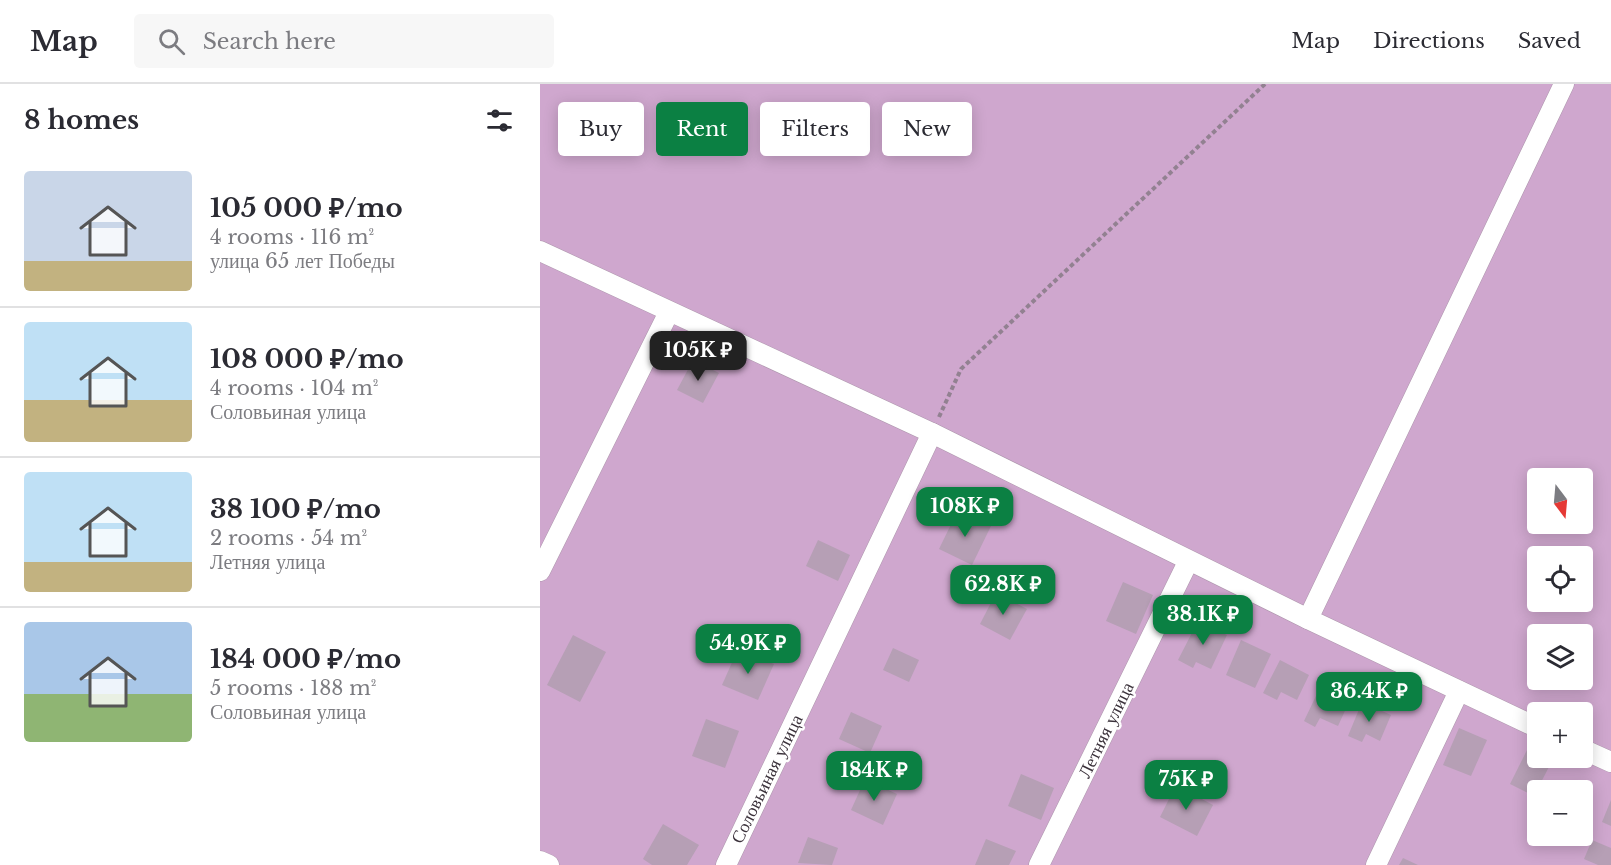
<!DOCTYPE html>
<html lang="en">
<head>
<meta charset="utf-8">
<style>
	body { margin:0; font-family:"Libre Baskerville",serif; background:#f7f7f7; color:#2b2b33; height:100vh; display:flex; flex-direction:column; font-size:22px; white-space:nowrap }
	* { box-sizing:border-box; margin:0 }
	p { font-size:20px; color:#7c7c81 }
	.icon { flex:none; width:33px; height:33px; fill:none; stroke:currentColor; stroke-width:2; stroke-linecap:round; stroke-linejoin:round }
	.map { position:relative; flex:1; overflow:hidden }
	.side { display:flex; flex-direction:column; background:#fff; width:540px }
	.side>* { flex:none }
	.guide { position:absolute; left:18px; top:18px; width:570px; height:54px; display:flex; gap:12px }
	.needle { width:39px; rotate:164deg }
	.tools { position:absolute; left:987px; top:384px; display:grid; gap:12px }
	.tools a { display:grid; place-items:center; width:66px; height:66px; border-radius:6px; background:#fff; box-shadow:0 3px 15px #0003; font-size:30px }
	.price { position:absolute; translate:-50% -51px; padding:0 14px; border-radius:12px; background:#0b8043; color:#fff; font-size:20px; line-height:39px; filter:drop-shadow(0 2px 3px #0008) }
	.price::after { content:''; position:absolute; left:50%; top:36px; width:18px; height:14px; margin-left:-9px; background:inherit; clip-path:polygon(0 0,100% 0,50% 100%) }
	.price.active { background:#222; color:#fff }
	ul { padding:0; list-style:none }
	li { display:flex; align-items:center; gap:18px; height:150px; padding:0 24px }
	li+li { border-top:2px solid #e1e1e2 }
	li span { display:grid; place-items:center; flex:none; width:168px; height:120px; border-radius:6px; color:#555 }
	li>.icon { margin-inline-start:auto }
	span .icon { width:72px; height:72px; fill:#fffc; stroke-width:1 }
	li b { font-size:26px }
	h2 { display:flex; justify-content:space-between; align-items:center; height:72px; padding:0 24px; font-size:26px }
	.pill { padding:0 21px; border-radius:6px; background:#fff; box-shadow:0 3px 15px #0003; font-size:21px; line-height:54px }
	.pill.active { background:#0b8043; color:#fff }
	header { display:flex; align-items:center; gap:36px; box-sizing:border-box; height:84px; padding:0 30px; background:#fff; border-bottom:2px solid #e1e1e2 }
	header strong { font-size:28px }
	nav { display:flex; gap:33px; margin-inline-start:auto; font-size:21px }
	.search { width:420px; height:54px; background:#f7f7f7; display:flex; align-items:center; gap:15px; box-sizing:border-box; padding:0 21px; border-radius:6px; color:#7c7c81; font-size:22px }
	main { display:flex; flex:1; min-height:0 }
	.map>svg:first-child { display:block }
</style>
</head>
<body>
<header>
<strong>Map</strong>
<div class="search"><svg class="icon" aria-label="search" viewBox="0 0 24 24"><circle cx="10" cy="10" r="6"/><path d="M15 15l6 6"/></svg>Search here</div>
<nav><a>Map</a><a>Directions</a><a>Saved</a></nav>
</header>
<main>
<section class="side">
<h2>8 homes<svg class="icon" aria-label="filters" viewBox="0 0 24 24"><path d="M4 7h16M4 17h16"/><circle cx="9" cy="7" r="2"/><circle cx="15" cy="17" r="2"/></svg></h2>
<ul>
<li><span style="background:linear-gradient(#c9d6e8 75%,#c2b280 0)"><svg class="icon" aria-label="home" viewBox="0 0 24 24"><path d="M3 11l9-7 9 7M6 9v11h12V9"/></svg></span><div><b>105 000 ₽/mo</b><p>4 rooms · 116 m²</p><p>улица 65 лет Победы</p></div></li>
<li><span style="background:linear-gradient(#bfe0f5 65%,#c2b280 0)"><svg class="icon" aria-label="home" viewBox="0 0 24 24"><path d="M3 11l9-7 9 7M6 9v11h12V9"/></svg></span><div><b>108 000 ₽/mo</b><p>4 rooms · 104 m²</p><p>Соловьиная улица</p></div></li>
<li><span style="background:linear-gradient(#bfe0f5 75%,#c2b280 0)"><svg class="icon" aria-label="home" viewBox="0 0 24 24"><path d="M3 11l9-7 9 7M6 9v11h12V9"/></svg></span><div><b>38 100 ₽/mo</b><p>2 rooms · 54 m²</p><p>Летняя улица</p></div></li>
<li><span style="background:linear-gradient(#a9c7e8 60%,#8fb573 0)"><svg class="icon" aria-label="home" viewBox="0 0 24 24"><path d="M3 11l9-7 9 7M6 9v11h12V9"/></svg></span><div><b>184 000 ₽/mo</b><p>5 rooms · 188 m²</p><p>Соловьиная улица</p></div></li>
</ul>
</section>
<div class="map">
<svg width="1071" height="781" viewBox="0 0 1071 781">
	<rect width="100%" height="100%" fill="#f5dcf4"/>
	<path fill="#cfa7ce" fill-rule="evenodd" d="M0,0H1071V781H0ZM998,394H1042V440H998ZM998,472H1042V518H998ZM998,550H1042V596H998ZM998,628H1042V674H998ZM998,706H1042V752H998Z"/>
	<g fill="#b69fb5">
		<path d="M153,276L179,289L163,319L137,306Z"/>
		<path d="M418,426L451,442L432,481L399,465Z"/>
		<path d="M278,456L310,471L298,497L266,482Z"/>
		<path d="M583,498L613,511L596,550L566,537Z"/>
		<path d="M456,509L487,525L470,556L440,540Z"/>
		<path d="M658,537L687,551L671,585L656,578L653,584L638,576Z"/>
		<path d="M33,551L66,568L40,618L7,601Z"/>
		<path d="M701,556L731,570L715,604L686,591Z"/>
		<path d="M353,564L379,576L369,598L343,586Z"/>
		<path d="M198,565L234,580L218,616L182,601Z"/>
		<path d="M740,576L769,591L757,616L741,608L737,616L723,609Z"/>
		<path d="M786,591L815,605L798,642L780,634L775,643L764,637Z"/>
		<path d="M822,618L851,631L840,657L826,650L822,658L808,652Z"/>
		<path d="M311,628L342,642L330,669L299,655Z"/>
		<path d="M166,635L199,647L185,684L152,672Z"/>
		<path d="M919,644L947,656L931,692L903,681Z"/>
		<path d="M988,664L998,669V674L1012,677L994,712L970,700Z"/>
		<path d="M481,690L514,704L501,736L468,722Z"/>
		<path d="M325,695L357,710L343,741L311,726Z"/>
		<path d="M636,701L673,721L657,752L620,733Z"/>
		<path d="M1071,716V742L1062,738Z"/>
		<path d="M123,740L159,761L147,781H112L103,775Z"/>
		<path d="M268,753L298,764L292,781L258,779Z"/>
		<path d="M446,755L476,767L469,781H435Z"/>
		<path d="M1052,756L1071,764V781H1058L1044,775Z"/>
		<path d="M863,774L878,781H859Z"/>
	</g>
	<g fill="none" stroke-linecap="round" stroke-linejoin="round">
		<g stroke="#ad96ac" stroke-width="21">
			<g id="street">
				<path d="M0,167L392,349L768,535"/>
				<path d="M0,487L129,228"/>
				<path d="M998,644L768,535L1024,0"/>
				<path d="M1042,665L1071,678"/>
				<path d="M0,777L9,781"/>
				<path d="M186,781L392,349"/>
				<path d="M499,781L648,478"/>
				<path d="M836,781L919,607"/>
			</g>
		</g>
		<path stroke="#928191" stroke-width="4" stroke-dasharray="4.5 3" stroke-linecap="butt" d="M399,333L421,285L725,0"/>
		<use href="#street" stroke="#fff" stroke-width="20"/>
	</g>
	<g text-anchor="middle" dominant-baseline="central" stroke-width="5" stroke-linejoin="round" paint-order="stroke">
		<g font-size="18" fill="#3b323b" stroke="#fff">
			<text transform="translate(566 646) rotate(-64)">Летняя улица</text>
			<text transform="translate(227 695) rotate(-64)">Соловьиная улица</text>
		</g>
	</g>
</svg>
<div class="tools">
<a><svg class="needle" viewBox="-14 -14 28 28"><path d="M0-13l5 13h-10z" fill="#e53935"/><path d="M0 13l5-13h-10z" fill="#7c7c81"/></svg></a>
<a><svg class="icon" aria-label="locate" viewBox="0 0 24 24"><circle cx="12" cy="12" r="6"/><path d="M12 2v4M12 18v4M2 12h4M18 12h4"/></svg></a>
<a><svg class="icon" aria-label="layers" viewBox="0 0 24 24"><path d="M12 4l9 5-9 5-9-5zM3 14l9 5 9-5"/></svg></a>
<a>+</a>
<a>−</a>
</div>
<b class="price active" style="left:158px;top:298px">105K ₽</b>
<b class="price" style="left:425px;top:454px">108K ₽</b>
<b class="price" style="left:463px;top:532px">62.8K ₽</b>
<b class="price" style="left:663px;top:562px">38.1K ₽</b>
<b class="price" style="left:208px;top:591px">54.9K ₽</b>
<b class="price" style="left:829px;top:639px">36.4K ₽</b>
<b class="price" style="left:334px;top:718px">184K ₽</b>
<b class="price" style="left:646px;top:727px">75K ₽</b>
<div class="guide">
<a class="pill">Buy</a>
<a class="pill active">Rent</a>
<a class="pill">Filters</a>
<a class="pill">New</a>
</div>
</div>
</main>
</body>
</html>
